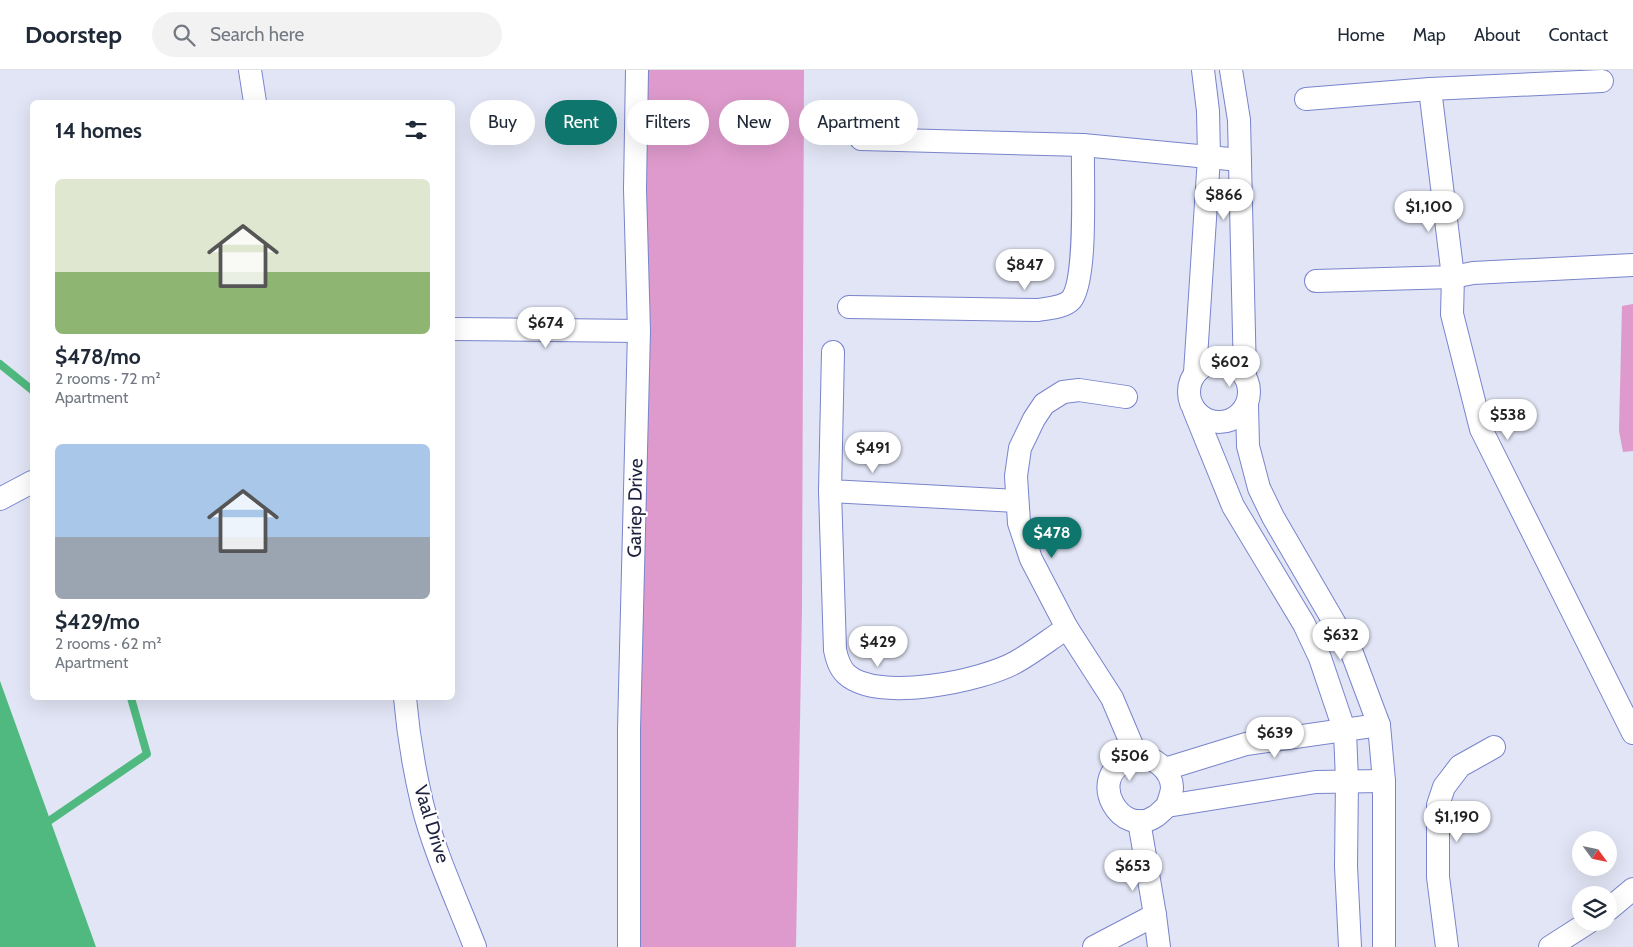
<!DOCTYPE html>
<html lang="en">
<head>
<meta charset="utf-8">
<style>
	body { margin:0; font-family:Cabin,sans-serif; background:#f2f2f3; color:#1f2937; height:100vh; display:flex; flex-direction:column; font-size:19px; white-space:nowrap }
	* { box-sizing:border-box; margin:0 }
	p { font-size:16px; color:#747a83 }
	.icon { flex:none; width:28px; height:28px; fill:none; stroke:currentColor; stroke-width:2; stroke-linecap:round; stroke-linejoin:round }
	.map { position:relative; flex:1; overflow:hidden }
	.sheet { position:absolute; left:30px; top:30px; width:425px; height:600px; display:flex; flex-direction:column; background:#fff; border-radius:8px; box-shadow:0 5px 20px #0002 }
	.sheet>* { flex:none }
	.top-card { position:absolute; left:470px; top:30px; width:475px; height:45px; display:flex; gap:10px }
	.needle { width:32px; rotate:123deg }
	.fabs { position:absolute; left:1572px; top:761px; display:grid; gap:10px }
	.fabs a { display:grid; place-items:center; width:45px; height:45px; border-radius:50%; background:#fff; box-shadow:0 5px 20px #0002; font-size:25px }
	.price { position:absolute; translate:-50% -42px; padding:0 11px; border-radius:18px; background:#fff; color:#222; font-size:16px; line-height:32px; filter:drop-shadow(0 1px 2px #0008) }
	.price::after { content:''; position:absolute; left:50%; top:30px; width:15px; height:11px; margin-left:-8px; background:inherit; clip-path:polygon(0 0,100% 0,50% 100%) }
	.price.on { background:#0f766e; color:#fff }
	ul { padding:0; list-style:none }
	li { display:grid; align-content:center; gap:10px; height:265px; padding:0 25px }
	li span { display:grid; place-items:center; height:155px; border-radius:8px; color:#555 }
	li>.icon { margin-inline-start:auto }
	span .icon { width:90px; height:90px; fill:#fffc; stroke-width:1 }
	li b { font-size:21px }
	h2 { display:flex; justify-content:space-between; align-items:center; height:60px; padding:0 25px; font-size:21px }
	.pill { padding:0 18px; border-radius:22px; background:#fff; box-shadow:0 5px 20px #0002; font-size:18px; line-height:45px }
	.pill.on { background:#0f766e; color:#fff }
	header { display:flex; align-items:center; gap:30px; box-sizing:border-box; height:70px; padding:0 25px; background:#fff; border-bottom:1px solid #e0e1e3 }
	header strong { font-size:24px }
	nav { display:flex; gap:28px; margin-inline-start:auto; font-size:18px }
	.search { width:350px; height:45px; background:#f2f2f3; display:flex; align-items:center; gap:12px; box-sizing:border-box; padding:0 18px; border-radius:28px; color:#747a83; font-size:19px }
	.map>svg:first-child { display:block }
</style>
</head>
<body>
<header>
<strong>Doorstep</strong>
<div class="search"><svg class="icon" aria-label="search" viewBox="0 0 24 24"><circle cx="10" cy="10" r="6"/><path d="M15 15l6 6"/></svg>Search here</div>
<nav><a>Home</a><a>Map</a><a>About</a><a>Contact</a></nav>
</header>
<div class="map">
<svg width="1633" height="877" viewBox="0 0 1633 877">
	<rect width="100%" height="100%" fill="#e1e5f5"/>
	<g fill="#de9acc">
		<path d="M635,0H804L802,539L796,877H630Z"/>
		<path d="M1633,234V381L1623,382L1619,361L1622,236Z"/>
	</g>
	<path fill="#50b97f" d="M0,611L96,877H0Z"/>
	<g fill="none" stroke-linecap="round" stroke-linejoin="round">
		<g stroke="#50b97f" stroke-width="8">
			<path d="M0,294L32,320"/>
			<path d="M43,755L147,684L131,628"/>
		</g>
		<g stroke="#7984cc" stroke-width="24">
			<g id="minor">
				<path d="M250,0L255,32"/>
				<path d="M1231,0L1239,50L1245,306"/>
				<path d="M1306,29L1430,19L1602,11"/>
				<path d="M861,69L1083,75L1240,90"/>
				<path d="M1633,195L1473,203L1453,207L1452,244L1481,359L1633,663"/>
				<path d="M1316,211L1453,207L1430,19"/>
				<path d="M849,237L1038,240C1048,238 1063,238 1071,230C1088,210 1082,105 1083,75"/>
				<path d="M452,259L639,261"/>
				<path d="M833,282L830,421L1017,431"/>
				<circle cx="1219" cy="322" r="30"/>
				<path d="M1195,303L1209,87L1208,41L1203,0"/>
				<path d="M1126,327L1079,320L1063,322L1044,334L1034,349L1020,378L1016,406L1019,453L1031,489L1067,558L1112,628L1137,687"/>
				<path d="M1247,335L1248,376L1259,418L1273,447L1352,583L1379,655L1384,711V877"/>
				<path d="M1194,340L1233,436L1304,554L1320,588L1345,662L1347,710L1346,796L1350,877"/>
				<path d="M830,421L835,580C837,589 839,597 846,604C877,633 982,611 1016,592C1034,582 1050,569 1067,558"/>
				<path d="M0,429L32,412"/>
				<path d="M405,628C408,662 414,699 422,733C434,782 457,830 475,877"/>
				<path d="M1165,699L1246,674L1379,655"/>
				<path d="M1167,736C1169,730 1172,723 1172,717C1171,700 1154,686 1138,687C1135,687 1131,689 1127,691C1086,708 1121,770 1156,746C1160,743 1164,739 1167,736L1316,712L1384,711"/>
				<path d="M1609,839L1633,819"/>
				<path d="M1155,845L1159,877"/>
				<path d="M629,877V659L639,261L635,119L637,0"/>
				<path d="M1094,877L1155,845L1139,751"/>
				<path d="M1447,877L1438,807V735L1444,717L1460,696L1494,677"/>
				<path d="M1550,877L1589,852"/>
			</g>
		</g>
		<use href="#minor" stroke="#fff" stroke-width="22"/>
	</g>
	<g text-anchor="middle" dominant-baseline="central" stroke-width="4" stroke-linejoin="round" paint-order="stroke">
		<g font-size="19" fill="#1e223f" stroke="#fff">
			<text transform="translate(635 438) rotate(-89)">Gariep Drive</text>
			<text transform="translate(432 754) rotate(73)">Vaal Drive</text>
		</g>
	</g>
</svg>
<div class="fabs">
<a><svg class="needle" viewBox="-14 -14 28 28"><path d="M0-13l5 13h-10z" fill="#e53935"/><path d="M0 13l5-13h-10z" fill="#747a83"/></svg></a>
<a><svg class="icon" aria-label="layers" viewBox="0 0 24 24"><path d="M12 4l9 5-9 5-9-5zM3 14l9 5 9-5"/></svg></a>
</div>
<b class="price" style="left:1224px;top:151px">$866</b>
<b class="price" style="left:1429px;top:163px">$1,100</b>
<b class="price" style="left:1025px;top:221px">$847</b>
<b class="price" style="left:546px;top:279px">$674</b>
<b class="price" style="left:1230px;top:318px">$602</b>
<b class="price" style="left:1508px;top:371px">$538</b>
<b class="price" style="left:873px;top:404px">$491</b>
<b class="price on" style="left:1052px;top:489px">$478</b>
<b class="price" style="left:1341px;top:591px">$632</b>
<b class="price" style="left:878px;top:598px">$429</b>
<b class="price" style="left:1275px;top:689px">$639</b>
<b class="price" style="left:1130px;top:712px">$506</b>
<b class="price" style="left:1457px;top:773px">$1,190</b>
<b class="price" style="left:1133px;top:822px">$653</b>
<div class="top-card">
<a class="pill">Buy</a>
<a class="pill on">Rent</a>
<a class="pill">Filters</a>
<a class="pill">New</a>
<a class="pill">Apartment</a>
</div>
<section class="sheet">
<h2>14 homes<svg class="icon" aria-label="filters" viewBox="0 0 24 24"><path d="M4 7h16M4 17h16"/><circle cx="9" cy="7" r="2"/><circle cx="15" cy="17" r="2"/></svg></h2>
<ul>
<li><span style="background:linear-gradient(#dfe7d0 60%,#8fb573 0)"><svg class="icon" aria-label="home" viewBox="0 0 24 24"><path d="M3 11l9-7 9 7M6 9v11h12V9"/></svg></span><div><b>$478/mo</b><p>2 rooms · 72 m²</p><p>Apartment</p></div></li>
<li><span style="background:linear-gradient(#a9c7e8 60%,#9aa5b1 0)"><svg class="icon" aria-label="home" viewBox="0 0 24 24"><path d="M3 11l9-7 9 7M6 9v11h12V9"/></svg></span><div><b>$429/mo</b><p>2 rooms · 62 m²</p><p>Apartment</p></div></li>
</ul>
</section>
</div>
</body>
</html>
